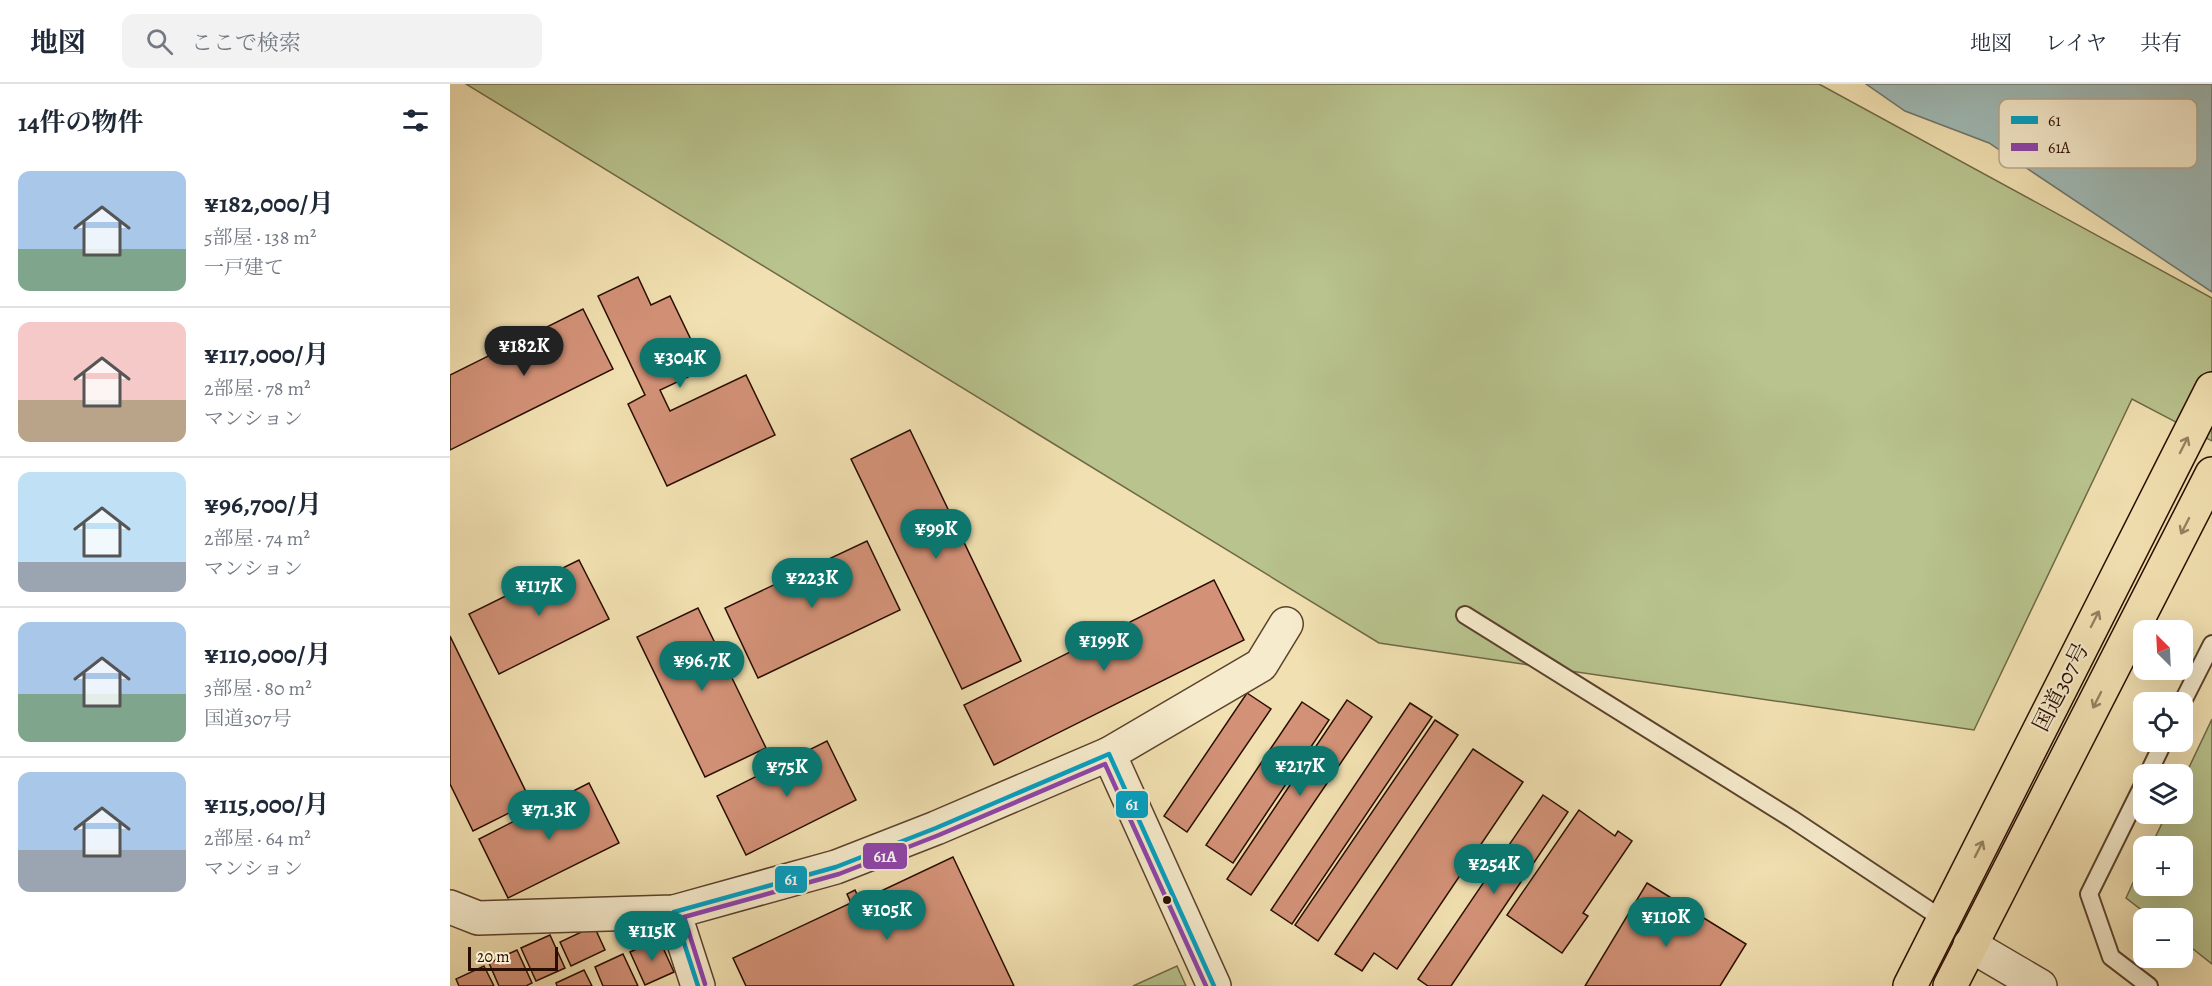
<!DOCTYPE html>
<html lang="ja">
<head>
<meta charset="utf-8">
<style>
	body { margin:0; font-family:Alegreya,"Noto Serif JP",serif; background:#f2f2f3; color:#1f2937; height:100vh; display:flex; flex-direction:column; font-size:22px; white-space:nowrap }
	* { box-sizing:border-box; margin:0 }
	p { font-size:20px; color:#747a83 }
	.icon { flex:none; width:33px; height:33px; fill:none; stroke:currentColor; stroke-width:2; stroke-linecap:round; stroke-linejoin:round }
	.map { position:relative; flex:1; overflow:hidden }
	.drawer { display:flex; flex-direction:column; background:#fff; width:450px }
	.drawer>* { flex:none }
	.needle { width:39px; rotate:336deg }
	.tools { position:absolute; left:1683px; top:536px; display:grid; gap:12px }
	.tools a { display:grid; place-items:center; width:60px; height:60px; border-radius:12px; background:#fff; box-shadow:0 6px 24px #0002; font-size:30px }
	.scale { position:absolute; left:18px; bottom:15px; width:90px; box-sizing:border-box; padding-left:6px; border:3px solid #290d00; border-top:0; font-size:16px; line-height:21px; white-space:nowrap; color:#290d00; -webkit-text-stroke:4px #f6ebcc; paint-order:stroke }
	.price { position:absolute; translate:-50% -51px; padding:0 14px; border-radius:21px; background:#0f766e; color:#fff; font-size:20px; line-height:39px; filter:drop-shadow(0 2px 3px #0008) }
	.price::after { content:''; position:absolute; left:50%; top:36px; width:18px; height:14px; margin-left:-9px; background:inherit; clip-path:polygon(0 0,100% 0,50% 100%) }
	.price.current { background:#222; color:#fff }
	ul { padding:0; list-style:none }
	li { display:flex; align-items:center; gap:18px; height:150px; padding:0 18px }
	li+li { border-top:2px solid #e0e1e3 }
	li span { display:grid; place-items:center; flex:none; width:168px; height:120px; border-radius:12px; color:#555 }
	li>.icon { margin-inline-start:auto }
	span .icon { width:72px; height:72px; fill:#fffc; stroke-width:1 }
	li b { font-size:26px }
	h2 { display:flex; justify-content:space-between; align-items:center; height:72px; padding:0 18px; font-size:26px }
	header { display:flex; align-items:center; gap:36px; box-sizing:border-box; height:84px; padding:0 30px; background:#fff; border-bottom:2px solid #e0e1e3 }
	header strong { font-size:28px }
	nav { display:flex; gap:33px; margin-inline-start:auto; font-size:21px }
	.search { width:420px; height:54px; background:#f2f2f3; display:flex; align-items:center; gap:15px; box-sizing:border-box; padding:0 21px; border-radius:12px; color:#747a83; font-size:22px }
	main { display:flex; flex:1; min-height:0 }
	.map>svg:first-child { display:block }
</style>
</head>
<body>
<header>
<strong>地図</strong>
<div class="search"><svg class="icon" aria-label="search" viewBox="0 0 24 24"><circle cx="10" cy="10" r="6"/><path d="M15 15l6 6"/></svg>ここで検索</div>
<nav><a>地図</a><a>レイヤ</a><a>共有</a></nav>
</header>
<main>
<section class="drawer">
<h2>14件の物件<svg class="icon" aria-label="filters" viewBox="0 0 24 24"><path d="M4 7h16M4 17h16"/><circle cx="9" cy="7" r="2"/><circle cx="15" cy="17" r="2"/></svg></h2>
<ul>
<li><span style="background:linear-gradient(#a9c7e8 65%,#7fa58c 0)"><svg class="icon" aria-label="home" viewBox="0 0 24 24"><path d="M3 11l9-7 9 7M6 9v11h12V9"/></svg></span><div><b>¥182,000/月</b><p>5部屋 · 138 m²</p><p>一戸建て</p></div></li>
<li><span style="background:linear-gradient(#f6c9c9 65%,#b9a48a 0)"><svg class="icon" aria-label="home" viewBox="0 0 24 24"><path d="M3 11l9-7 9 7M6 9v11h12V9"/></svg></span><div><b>¥117,000/月</b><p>2部屋 · 78 m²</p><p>マンション</p></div></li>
<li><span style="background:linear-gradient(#bfe0f5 75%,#9aa5b1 0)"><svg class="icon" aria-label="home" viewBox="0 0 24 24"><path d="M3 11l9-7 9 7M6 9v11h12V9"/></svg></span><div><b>¥96,700/月</b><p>2部屋 · 74 m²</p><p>マンション</p></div></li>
<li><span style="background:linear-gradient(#a9c7e8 60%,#7fa58c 0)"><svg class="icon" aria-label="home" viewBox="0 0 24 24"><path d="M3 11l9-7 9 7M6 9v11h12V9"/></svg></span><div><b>¥110,000/月</b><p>3部屋 · 80 m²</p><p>国道307号</p></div></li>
<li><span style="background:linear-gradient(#a9c7e8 65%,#9aa5b1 0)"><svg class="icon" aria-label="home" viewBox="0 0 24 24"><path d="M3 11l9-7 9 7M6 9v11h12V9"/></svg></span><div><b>¥115,000/月</b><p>2部屋 · 64 m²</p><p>マンション</p></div></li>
</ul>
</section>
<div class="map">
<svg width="1762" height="902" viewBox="0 0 1762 902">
	<rect width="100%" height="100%" fill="#f1e0b1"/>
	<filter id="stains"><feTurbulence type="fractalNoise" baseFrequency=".00333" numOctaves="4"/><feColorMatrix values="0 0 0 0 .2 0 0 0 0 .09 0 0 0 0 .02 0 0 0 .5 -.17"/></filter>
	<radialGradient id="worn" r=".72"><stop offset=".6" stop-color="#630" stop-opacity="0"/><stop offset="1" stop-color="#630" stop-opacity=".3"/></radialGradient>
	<g fill="#b8c38d" stroke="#706846" stroke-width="1.5">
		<path d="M16,0H1369L1762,214V357L1682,315L1524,646L929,559Z"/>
		<path d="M1762,635V880L1733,857L1732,834H1702L1676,814L1693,777L1694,801H1732V762H1701L1717,729H1732L1733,696Z"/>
		<path d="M727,882L736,902H683Z"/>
	</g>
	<path fill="#9fbab6" stroke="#70756d" stroke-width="1.5" d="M1416,0H1762V208L1539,59L1455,27Z"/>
	<g fill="#d39278" stroke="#290d00" stroke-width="1.5">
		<path d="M188,193L201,221L220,212L255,285L210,306L220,327L296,291L325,351L217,402L178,320L195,311L148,212Z"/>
		<path d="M133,225L163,285L0,366V291Z"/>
		<path d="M460,346L571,577L512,605L401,375Z"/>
		<path d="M417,457L450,526L308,594L275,524Z"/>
		<path d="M129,476L159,535L49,590L19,530Z"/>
		<path d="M764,496L794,556L544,681L514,621Z"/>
		<path d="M248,524L316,664L255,693L187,553Z"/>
		<path d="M0,552L81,718L23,747L0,700Z"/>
		<path d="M797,609L821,625L737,748L714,732Z"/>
		<path d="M897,616L922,633L801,811L777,795Z"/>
		<path d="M852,618L879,636L783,779L756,761Z"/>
		<path d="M960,619L982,633L842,840L821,826Z"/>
		<path d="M985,636L1008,651L868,857L845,841Z"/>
		<path d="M377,657L406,716L296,771L267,712Z"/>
		<path d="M1023,665L1073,698L947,885L924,869L912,887L885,870Z"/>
		<path d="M139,699L169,759L58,814L29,755Z"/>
		<path d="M1093,711L1118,728L1001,902H978L968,895Z"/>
		<path d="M1129,726L1165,752L1168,747L1182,757L1133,829L1138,832L1112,869L1057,831Z"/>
		<path d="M503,773L564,902H296L283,874L401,819L397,810L405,806L410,817Z"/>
		<path d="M1197,799L1296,860L1270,902H1135Z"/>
		<path d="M144,842L155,866L121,882L110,858Z"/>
		<path d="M100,851L115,884L86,897L71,864Z"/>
		<path d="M209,855L224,888L195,901L180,868Z"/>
		<path d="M67,866L82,899L76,902H49L39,879Z"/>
		<path d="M173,870L188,902H153L145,883Z"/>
		<path d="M34,882L44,902H9L6,895Z"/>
		<path d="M134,886L142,902H107L106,899Z"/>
	</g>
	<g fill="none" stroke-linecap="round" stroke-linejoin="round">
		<g stroke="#5b422c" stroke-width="20">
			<g id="service">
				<path d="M1015,531L1342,735L1494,836"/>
				<path d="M1732,619L1762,560"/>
				<path d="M1698,690L1714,657"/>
				<path d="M1694,699L1639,810L1661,873L1699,902"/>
			</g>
		</g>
		<g stroke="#5b422c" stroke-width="36">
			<g id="minor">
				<path d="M659,670L764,902"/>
				<path d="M0,823L28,834L224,828L386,783L486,744L659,670L811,581L836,540"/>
				<path d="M224,828L248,902"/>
				<path d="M1520,861L1590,902"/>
			</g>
		</g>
		<g stroke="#290d00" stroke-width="36">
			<g id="trunk">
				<path d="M1460,902L1762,305"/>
				<path d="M1500,902L1762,390"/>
			</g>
		</g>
		<use href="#service" stroke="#f6ebcc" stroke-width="16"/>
		<use href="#minor" stroke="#f6ebcc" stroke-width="33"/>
		<use href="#trunk" stroke="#f1e0b1" stroke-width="33"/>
		<g stroke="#f6ebcc" stroke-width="9">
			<path id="bus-1" d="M248,902L224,828L386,783L486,744L659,670L764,902"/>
		</g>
		<g stroke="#f6ebcc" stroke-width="9">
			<path id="bus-2" d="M255,900L234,833L389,790L489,751L655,680L756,902"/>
		</g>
		<use href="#bus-1" stroke="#02a1c4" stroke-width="4.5"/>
		<use href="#bus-2" stroke="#8e44ad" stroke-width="4.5"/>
	</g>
	<defs><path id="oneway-shaft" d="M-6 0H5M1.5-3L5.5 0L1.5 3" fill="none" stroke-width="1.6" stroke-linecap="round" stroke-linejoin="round" transform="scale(1.5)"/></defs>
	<g stroke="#978161">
		<use href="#oneway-shaft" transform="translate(1734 361) rotate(-63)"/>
		<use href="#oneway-shaft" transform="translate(1735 442) rotate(117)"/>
		<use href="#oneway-shaft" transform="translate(1645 535) rotate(-63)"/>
		<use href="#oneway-shaft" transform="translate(1647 616) rotate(117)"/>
		<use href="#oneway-shaft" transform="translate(1529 765) rotate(-63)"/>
	</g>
	<circle fill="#290d00" stroke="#f6ebcc" stroke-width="2" cx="717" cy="816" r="5"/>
	<g text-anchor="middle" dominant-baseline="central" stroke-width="4.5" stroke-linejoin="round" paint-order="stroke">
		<g font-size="22" fill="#290d00" stroke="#f6ebcc">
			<text transform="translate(1611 603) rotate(-63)">国道307号</text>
		</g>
	</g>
	<rect x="1549" y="15" width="198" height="69" rx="9" fill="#f6ebcc" stroke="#b8a88f" stroke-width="1.5"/>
	<rect x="1561" y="32" width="27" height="8" fill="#02a1c4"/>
	<rect x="1561" y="59" width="27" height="8" fill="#8e44ad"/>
	<g font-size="16" fill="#290d00">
		<text x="1598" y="42">61</text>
		<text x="1598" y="69">61A</text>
	</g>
	<g stroke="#f6ebcc" stroke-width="2">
		<rect x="665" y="706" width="34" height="29" rx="6" fill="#02a1c4"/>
		<rect x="412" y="758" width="46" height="28" rx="6" fill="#8e44ad"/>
		<rect x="324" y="781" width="34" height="29" rx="6" fill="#02a1c4"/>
	</g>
	<g font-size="16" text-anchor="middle" font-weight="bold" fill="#fff">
		<text x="682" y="726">61</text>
		<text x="435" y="778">61A</text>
		<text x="341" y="801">61</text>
	</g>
	<rect width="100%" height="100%" filter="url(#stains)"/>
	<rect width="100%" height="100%" fill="url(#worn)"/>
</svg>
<div class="tools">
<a><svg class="needle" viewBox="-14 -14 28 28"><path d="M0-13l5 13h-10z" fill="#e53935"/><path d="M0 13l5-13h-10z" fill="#747a83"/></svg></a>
<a><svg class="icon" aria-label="locate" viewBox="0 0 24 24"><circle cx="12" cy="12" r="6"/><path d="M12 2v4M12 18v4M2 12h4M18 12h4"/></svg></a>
<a><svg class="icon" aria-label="layers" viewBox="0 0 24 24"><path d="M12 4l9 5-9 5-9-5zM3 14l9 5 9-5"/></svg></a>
<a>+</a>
<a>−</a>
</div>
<div class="scale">20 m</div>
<b class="price current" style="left:74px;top:293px">¥182K</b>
<b class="price" style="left:230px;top:305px">¥304K</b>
<b class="price" style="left:486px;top:476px">¥99K</b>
<b class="price" style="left:362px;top:525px">¥223K</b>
<b class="price" style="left:89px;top:533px">¥117K</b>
<b class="price" style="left:654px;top:588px">¥199K</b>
<b class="price" style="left:252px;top:608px">¥96.7K</b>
<b class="price" style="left:850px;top:713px">¥217K</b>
<b class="price" style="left:337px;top:714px">¥75K</b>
<b class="price" style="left:99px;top:757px">¥71.3K</b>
<b class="price" style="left:1044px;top:811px">¥254K</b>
<b class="price" style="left:437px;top:857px">¥105K</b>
<b class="price" style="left:1216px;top:864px">¥110K</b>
<b class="price" style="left:202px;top:878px">¥115K</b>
</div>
</main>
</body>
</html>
